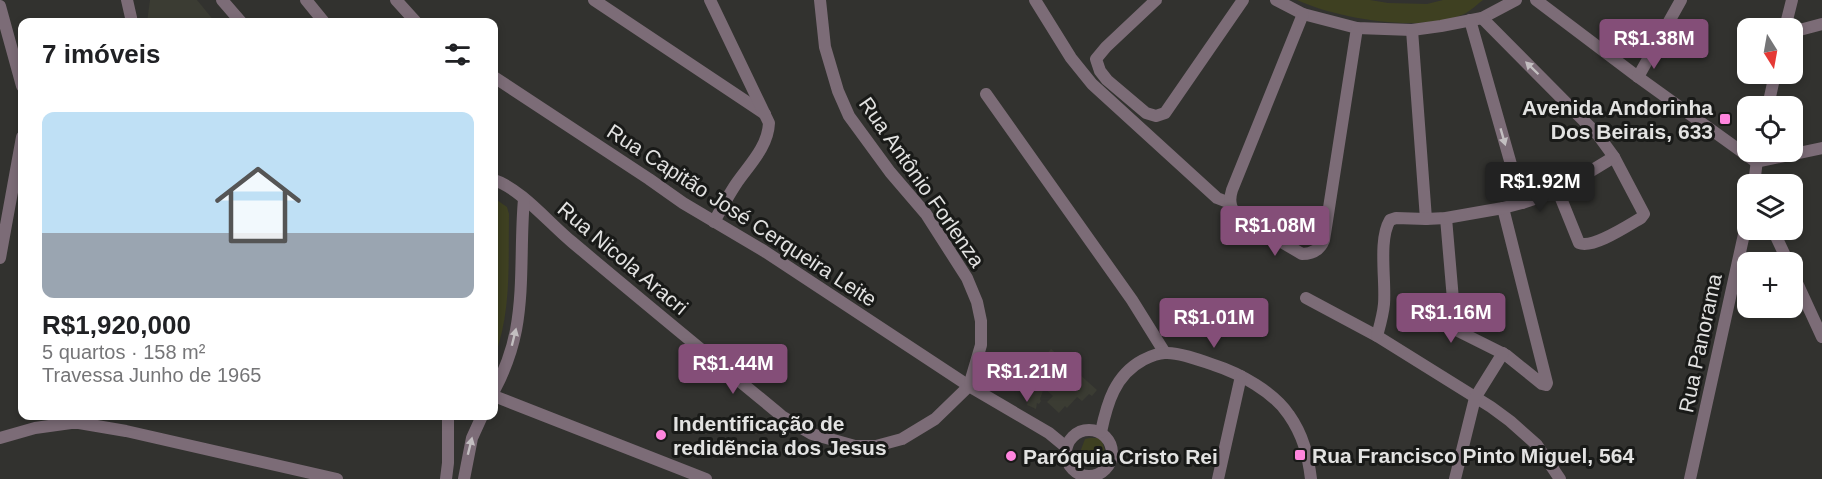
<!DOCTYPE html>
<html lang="pt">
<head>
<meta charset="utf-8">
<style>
	body { margin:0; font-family:Arial,sans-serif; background:#f6f6f6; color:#202124; height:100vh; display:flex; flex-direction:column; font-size:22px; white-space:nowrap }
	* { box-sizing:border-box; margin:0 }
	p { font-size:20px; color:#757577 }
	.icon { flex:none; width:33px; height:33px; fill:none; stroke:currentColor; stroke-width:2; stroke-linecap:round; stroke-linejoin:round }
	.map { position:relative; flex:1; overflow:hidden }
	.panel { position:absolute; left:18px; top:18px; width:480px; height:402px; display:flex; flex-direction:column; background:#fff; border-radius:12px; box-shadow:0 3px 9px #0003 }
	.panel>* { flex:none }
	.needle { width:39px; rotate:169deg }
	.fabs { position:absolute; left:1737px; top:18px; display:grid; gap:12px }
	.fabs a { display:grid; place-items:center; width:66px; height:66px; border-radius:12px; background:#fff; box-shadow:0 3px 9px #0003; font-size:30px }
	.price { position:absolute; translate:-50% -51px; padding:0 14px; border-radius:6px; background:#844e78; color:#fff; font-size:20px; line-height:39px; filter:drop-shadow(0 2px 3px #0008) }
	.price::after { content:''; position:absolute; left:50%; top:36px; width:18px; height:14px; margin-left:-9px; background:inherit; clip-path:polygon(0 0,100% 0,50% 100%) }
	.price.active { background:#222; color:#fff }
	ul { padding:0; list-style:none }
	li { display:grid; align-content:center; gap:12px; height:318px; padding:0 24px }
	li span { display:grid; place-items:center; height:186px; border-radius:12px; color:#555 }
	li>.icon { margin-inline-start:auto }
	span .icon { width:108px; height:108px; fill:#fffc; stroke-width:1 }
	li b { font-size:26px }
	h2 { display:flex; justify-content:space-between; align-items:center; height:72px; padding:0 24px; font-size:26px }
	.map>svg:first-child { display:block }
</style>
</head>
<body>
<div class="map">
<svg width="1822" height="479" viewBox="0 0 1822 479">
	<rect width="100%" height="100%" fill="#32322f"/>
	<g fill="#3b3c33">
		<path d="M150,0H197L215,22H147Z"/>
		<path d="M1051,349L1097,390L1092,396L1089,394L1082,401L1077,397L1067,408L1065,406L1059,413L1047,402L1053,396L1044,388L1040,399L1041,401L1039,404L1037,403L1036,409L1027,405L1038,364Z"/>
	</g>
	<g fill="#3e4021">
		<path d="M1297,0H1370L1388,3L1427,4L1443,0H1483C1477,4 1471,11 1464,14C1422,33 1338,19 1297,0Z"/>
		<path d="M494,198L507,207L509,214C508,262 512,312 494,358Z"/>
		<path d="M1090,438H1101L1106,454L1098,467L1085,465L1079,455L1085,439Z"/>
	</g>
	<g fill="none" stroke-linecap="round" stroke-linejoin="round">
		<g stroke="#7c6c77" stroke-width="12">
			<path d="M127,0L132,22"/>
			<path d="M222,0L241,22"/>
			<path d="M306,0L324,22"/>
			<path d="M396,0L416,22"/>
			<path d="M594,0L765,114"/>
			<path d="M710,0L769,123C768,147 749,165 736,184C728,196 721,209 714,222"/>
			<path d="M1035,0L1071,58L1092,84L1217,198L1230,203"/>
			<path d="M1156,0L1106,47L1096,59L1100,71L1107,80L1146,113L1156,116L1165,113L1243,0"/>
			<path d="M1276,0L1303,14L1357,28L1412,30L1441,26L1482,18L1516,0"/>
			<path d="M1536,0L1638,77L1756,162L1822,148"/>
			<path d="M0,6L22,86"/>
			<path d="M1303,14L1232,190C1228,203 1231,211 1242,219L1302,254C1312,254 1320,250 1324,240L1357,28"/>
			<path d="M1482,18L1598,135L1614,157L1644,214L1641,218C1627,226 1593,249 1579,243L1558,191"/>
			<path d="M1470,20L1522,203"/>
			<path d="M1785,28L1792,0"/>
			<path d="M1412,30L1426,219"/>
			<path d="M1792,32L1822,24"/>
			<path d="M494,77L649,179L683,203L764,251L969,386L1049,433L1066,447"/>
			<path d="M1638,77L1681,0"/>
			<path d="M986,94L1132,300L1165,353"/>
			<path d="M1768,106L1775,74"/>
			<path d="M494,180C520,188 550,224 572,242C642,301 713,359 783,417L812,434L855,446H876L902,439L935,419L969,386L981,345V321L977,302L967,278L926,214L890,172L849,116L838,91L825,47L820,0"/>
			<path d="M1754,184L1758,152"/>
			<path d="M1446,218L1455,323L1458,331L1506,355L1542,384L1546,385L1547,383L1503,208"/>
			<path d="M1773,230L1788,262"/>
			<path d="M0,258L22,137"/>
			<path d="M1792,272L1822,337"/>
			<path d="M1306,298L1377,336L1491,407L1510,421L1537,445L1560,479"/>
			<path d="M1377,336C1380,325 1383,315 1384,304C1386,280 1378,240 1390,220L1396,218L1426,219L1446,218L1503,208L1522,203L1558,191L1614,157"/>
			<path d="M494,391C504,372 512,351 516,330C524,287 520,243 524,199"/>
			<path d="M494,396L706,479"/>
			<circle cx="1089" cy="453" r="23"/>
			<path d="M1101,432C1107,403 1115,375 1143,360C1149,357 1158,353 1165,353C1178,352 1200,360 1214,365C1239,373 1274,392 1289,415C1303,435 1308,455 1311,479"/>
			<path d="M0,438L35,428L71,423H79L126,431L337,479"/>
			<path d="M446,479L448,463V416"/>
			<path d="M464,479L472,438L482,416"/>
			<path d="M1218,479L1241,376"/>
			<path d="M1455,479L1475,398L1503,353"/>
			<path d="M1690,479L1748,216"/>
		</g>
	</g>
	<defs><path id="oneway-solid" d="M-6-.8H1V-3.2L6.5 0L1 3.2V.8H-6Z" transform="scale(1.5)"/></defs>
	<g fill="#c3bfc1">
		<use href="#oneway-solid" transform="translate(1532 68) rotate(-136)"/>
		<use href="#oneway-solid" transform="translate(1503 137) rotate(74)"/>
		<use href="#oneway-solid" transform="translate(514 337) rotate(-76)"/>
		<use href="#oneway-solid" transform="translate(470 446) rotate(-76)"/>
	</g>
	<g fill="#ff85de" stroke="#191a18" stroke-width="2">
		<rect x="1719" y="113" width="12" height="12" rx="3"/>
		<circle cx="661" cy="435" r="6"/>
		<rect x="1294" y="449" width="12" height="12" rx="3"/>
		<circle cx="1011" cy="456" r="6"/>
	</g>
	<g text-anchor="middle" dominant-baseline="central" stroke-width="6" stroke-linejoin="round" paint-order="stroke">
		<g font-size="21" font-weight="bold" fill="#e2e2e1" stroke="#191a18" text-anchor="start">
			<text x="1713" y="107" text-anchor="end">Avenida Andorinha<tspan x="1713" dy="24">Dos Beirais, 633</tspan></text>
			<text x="673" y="423">Indentificação de<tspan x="673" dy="24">redidẽncia dos Jesus</tspan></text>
			<text x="1312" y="455">Rua Francisco Pinto Miguel, 564</text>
			<text x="1023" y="456">Paróquia Cristo Rei</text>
		</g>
		<g font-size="21" fill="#e2e2e1" stroke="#191a18">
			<text transform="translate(922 182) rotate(55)">Rua Antônio Forlenza</text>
			<text transform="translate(742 215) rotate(33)">Rua Capitão José Cerqueira Leite</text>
			<text transform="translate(623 258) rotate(40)">Rua Nicola Aracri</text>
			<text transform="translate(1700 343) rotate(-78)">Rua Panorama</text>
		</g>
	</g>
</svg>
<div class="fabs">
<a><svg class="needle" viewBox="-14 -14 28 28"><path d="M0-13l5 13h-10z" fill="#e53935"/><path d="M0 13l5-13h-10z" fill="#757577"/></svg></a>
<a><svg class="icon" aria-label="locate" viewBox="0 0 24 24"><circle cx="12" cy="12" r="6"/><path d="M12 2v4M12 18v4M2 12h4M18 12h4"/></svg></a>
<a><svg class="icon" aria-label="layers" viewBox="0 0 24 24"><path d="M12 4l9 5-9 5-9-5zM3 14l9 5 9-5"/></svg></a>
<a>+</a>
</div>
<b class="price" style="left:1654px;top:70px">R$1.38M</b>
<b class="price active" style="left:1540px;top:213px">R$1.92M</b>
<b class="price" style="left:1275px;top:257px">R$1.08M</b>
<b class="price" style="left:1451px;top:344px">R$1.16M</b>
<b class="price" style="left:1214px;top:349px">R$1.01M</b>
<b class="price" style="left:733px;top:395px">R$1.44M</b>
<b class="price" style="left:1027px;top:403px">R$1.21M</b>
<section class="panel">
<h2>7 imóveis<svg class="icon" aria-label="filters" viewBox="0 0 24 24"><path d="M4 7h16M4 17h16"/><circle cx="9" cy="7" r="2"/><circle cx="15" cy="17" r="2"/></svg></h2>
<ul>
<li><span style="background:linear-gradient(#bfe0f5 65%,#9aa5b1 0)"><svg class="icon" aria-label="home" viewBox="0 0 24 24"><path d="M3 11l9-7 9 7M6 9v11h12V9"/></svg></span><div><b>R$1,920,000</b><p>5 quartos · 158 m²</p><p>Travessa Junho de 1965</p></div></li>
</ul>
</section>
</div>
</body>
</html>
